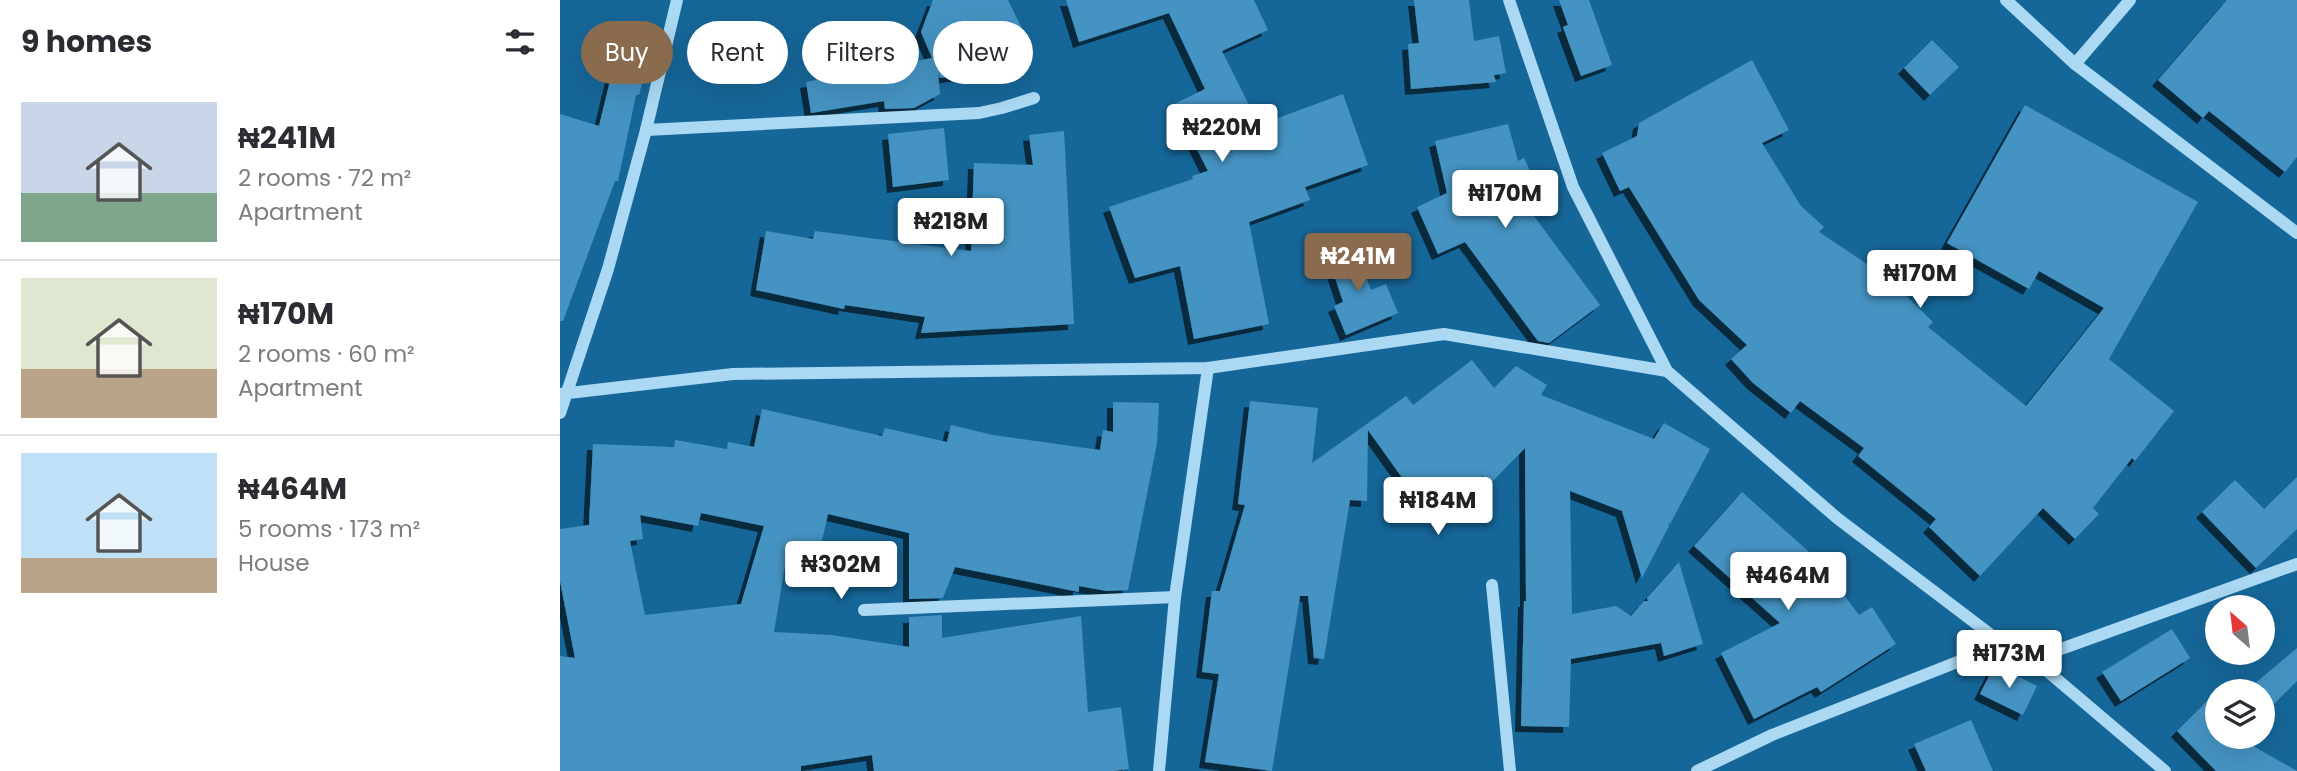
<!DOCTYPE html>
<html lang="en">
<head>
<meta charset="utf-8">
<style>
	body { margin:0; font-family:Poppins,sans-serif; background:#f7f7f7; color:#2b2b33; height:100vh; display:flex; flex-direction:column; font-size:26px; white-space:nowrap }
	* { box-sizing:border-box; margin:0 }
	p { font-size:23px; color:#7c7c81 }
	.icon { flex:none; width:38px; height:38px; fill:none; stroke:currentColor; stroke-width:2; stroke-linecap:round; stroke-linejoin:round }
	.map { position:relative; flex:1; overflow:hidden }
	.sheet { display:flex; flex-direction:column; background:#fff; width:560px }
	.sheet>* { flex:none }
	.hud { position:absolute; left:21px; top:21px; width:665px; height:63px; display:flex; gap:14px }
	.needle { width:46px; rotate:332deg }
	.controls { position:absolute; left:1645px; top:595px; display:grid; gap:14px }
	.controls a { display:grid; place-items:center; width:70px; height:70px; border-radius:50%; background:#fff; box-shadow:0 7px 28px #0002; font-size:35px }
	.price { position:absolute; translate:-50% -60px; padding:0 16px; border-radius:7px; background:#fff; color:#222; font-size:23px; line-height:46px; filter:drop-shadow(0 2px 4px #0008) }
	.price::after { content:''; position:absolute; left:50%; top:42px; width:21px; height:16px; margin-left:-10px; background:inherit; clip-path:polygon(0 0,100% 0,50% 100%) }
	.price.current { background:#8a6b4d; color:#fff }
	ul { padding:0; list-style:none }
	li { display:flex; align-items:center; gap:21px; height:175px; padding:0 21px }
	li+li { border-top:2px solid #e1e1e2 }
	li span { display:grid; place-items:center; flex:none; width:196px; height:140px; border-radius:0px; color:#555 }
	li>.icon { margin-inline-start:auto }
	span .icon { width:84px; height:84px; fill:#fffc; stroke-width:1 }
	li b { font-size:30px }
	h2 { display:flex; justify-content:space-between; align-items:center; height:84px; padding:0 21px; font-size:30px }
	.pill { padding:0 24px; border-radius:32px; background:#fff; box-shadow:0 7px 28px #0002; font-size:24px; line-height:63px }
	.pill.current { background:#8a6b4d; color:#fff }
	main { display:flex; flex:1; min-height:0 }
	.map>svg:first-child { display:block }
</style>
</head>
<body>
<main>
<section class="sheet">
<h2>9 homes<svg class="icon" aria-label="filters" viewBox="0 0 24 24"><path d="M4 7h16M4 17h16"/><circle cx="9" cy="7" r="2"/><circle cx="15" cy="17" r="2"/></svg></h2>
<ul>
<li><span style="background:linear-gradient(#c9d6e8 65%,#7fa58c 0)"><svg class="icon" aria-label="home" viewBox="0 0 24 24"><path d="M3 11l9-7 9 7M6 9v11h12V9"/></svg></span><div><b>₦241M</b><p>2 rooms · 72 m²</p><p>Apartment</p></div></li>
<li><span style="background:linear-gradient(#dfe7d0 65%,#b9a48a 0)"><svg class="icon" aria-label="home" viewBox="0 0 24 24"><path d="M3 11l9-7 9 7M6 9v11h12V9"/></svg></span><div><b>₦170M</b><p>2 rooms · 60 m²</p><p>Apartment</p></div></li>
<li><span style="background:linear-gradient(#bfe0f5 75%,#b9a48a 0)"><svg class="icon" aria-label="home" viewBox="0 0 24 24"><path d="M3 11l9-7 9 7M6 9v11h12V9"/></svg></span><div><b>₦464M</b><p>5 rooms · 173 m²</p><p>House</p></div></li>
</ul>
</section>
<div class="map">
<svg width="1737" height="771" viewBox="0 0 1737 771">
	<defs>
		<filter id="shadow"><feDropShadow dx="-6" dy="6" stdDeviation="0" flood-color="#0009"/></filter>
	</defs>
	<rect width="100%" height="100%" fill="#166799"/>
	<g fill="#4493c2" fill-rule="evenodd" filter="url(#shadow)">
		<path d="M373,0H448L471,47L423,72L380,78L378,73L380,94L354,108L325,109L324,101L251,113L246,82L372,58L361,32Z"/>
		<path d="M506,0H694L708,30L662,51L699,125L783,94L808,165L745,187L750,200L689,222L709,324L634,339L620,266L575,278L549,207L633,179L632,176L648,171L614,104L645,89L609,13L519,42Z"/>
		<path d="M854,0H909L914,41L939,36L946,73L934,75L936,82L851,89L848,44L859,43Z"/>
		<path d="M999,0H1029L1052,65L1021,76L1003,27L1008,25Z"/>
		<path d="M1667,0H1737V157L1725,172L1649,111L1643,118L1598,80Z"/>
		<path d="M1372,40L1399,67L1370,95L1344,68Z"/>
		<path d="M56,56L87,63L79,95H76L58,181H55L3,321H0V114L39,126Z"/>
		<path d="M1192,60L1229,130L1202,143L1241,206L1264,227L1259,232L1328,278L1373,322L1368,327L1466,406L1544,308L1479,271L1469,289L1387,243L1465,105L1638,202L1549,359L1614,411L1575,461L1572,458L1533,508L1539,514L1515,539L1483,508L1420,576L1369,527L1376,519L1298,456L1304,448L1240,401L1231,413L1193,383L1171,359L1187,345L1139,300L1069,187L1060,191L1042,153L1077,136L1079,123Z"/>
		<path d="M948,124L958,161L964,158L986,205L971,212L1040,305L989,343L978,341L905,242L878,254L857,207L887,193L875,141Z"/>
		<path d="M384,128L389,180L333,187L328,134Z"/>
		<path d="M504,131L514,324L361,333L365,317L285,305L284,309L196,290L206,231L253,239L255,231L411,251L414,163L473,165L469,135Z"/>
		<path d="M795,244L811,290L826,284L838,313L786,335L774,306L783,302L767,253Z"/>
		<path d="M912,360L934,388L956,366L987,385L981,395L1094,439L1104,423L1150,449L1110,524L1108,522L1109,526L1082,578L1062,511L1010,491L1012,614L1056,606L1071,616L1084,601H1088L1087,598L1119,562L1143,644L1104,656L1101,643L1011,659L1009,727L961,726L964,601H966L965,448L931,483L923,476L868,514L808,430L807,501L790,500L764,659L754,658L748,596H740L712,771L645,762L659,674L642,672L652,591H660L685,505L678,504L690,401L758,408L752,463L846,396L853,405Z"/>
		<path d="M553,402L599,403L597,443L568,590L547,591L519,586V592L395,567L383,598L349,599V533L268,514L256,567L226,560L214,632L272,635L349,647V617L382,615V638L521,616L528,712L561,707L569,769L553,771H314L312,755L241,766V771H0V656L15,658L0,581V529L29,525L33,444L114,447L115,440L167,449L168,442L194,447L202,409L322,436L325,428L387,442L391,425L433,435L540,450L543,430L553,432ZM141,513L204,526L181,604L85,615L70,541L83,539L80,515L138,526Z"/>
		<path d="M1737,477V529L1696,568L1642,512L1675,480L1704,509Z"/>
		<path d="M1182,492L1257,559L1299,615L1312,607L1336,644L1261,692L1257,687L1194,719L1161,653L1220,623L1134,546Z"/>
		<path d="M1612,629L1630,658L1561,701L1542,672Z"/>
		<path d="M1737,648V681L1703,715V691H1686Z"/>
		<path d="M1435,664L1477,686L1463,715L1420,694Z"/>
		<path d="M1664,684L1672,691H1657V737H1681L1679,738L1737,771H1656L1617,731Z"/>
		<path d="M1411,720L1433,771H1366L1354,744Z"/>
	</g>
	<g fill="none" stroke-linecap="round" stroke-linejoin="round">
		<g stroke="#abd8f2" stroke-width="12">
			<path d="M949,0L1013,187L1107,371L1277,518L1443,644L1473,659L1605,771"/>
			<path d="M1446,0L1515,64L1737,233"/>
			<path d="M1515,64L1570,0"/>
			<path d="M86,130L419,113L442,108L474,98"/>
			<path d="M0,394L173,374L648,368L884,334L1107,371"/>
			<path d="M0,413L48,269L86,130L117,0"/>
			<path d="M932,585L950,771"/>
			<path d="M304,610L615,597"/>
			<path d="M1473,659L1737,564"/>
			<path d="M599,771L615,597L648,368"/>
			<path d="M1137,771L1212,735L1443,644"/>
		</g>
	</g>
</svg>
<div class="controls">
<a><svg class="needle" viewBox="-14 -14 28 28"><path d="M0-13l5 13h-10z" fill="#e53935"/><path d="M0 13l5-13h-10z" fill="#7c7c81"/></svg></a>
<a><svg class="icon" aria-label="layers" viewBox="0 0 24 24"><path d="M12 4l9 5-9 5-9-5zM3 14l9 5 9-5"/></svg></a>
</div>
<b class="price" style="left:662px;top:164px">₦220M</b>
<b class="price" style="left:945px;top:230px">₦170M</b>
<b class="price" style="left:391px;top:258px">₦218M</b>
<b class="price current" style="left:798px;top:293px">₦241M</b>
<b class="price" style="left:1360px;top:310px">₦170M</b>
<b class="price" style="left:878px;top:537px">₦184M</b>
<b class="price" style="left:281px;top:601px">₦302M</b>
<b class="price" style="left:1228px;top:612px">₦464M</b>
<b class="price" style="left:1449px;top:690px">₦173M</b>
<div class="hud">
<a class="pill current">Buy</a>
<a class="pill">Rent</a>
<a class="pill">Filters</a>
<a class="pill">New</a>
</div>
</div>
</main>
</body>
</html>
